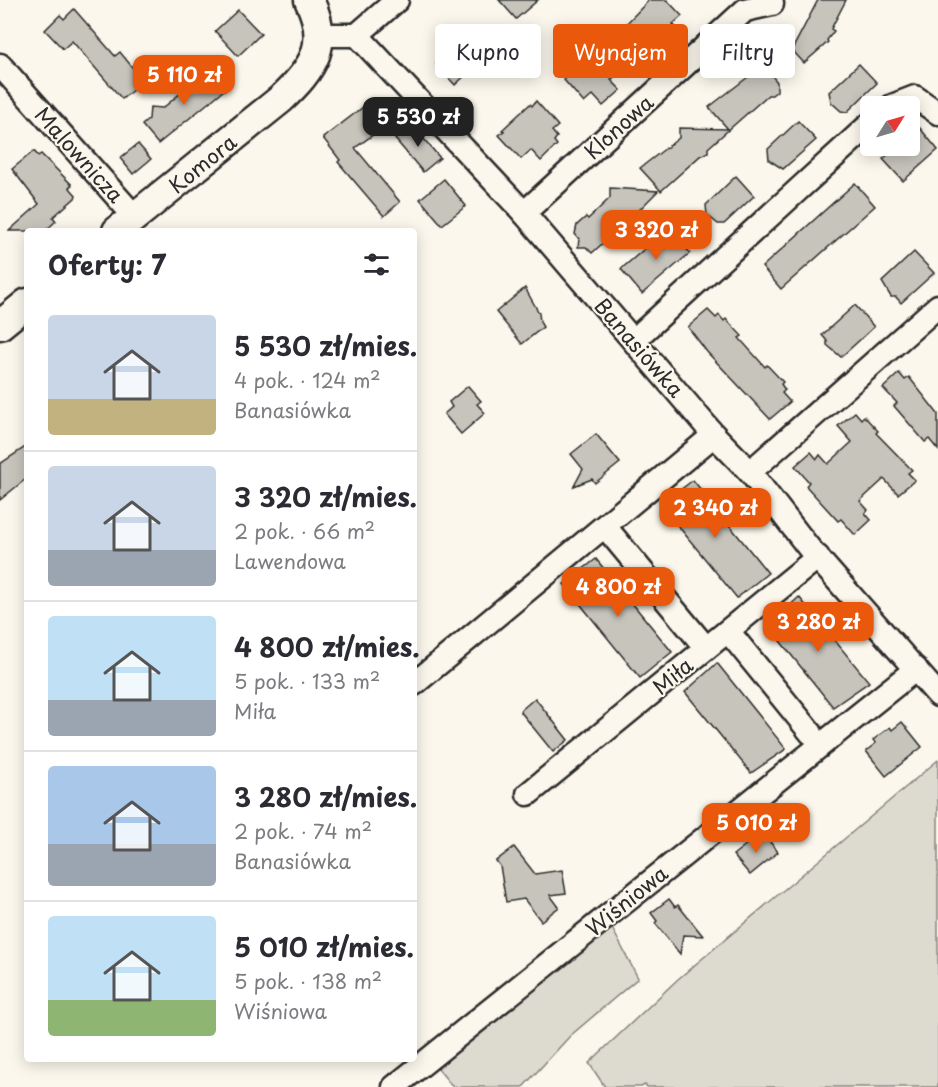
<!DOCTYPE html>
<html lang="pl">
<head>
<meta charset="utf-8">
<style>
	body { margin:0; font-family:"Playpen Sans",sans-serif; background:#f2f2f3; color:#2b2b33; height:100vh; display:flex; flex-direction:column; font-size:22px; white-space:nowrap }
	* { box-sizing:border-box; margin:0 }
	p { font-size:20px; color:#7c7c81 }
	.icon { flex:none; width:33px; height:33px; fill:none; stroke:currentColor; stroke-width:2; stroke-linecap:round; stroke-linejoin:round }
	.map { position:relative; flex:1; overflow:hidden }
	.sheet { position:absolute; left:24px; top:228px; width:393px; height:834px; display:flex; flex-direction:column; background:#fff; border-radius:6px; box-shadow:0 3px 15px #0003 }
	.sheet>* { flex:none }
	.guide { position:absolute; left:435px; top:24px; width:412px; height:54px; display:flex; gap:12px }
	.needle { width:39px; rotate:53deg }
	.buttons { position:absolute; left:860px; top:96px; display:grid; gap:12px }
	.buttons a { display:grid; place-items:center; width:60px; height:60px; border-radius:6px; background:#fff; box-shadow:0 3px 15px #0003; font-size:30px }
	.price { position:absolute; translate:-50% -51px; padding:0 14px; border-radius:12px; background:#ea580c; color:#fff; font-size:20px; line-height:39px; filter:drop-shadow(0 2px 3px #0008) }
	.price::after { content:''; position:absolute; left:50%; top:36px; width:18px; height:14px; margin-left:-9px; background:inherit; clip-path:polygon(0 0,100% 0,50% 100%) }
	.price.selected { background:#222; color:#fff }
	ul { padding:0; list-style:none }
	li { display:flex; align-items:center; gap:18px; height:150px; padding:0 24px }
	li+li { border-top:2px solid #e1e1e2 }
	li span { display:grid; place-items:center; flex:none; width:168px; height:120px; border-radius:6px; color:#555 }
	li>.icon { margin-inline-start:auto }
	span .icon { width:72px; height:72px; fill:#fffc; stroke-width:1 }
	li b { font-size:26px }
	h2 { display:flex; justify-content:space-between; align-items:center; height:72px; padding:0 24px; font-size:26px }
	.chip { padding:0 21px; border-radius:6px; background:#fff; box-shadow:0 3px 15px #0003; font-size:21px; line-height:54px }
	.chip.selected { background:#ea580c; color:#fff }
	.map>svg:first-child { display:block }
</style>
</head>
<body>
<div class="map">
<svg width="938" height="1087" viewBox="0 0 938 1087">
	<rect width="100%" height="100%" fill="#fbf7ec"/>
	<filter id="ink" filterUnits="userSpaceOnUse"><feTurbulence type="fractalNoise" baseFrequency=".0167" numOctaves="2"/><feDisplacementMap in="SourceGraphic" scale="12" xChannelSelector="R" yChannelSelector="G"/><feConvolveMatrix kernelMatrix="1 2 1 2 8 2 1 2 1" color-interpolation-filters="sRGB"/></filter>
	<g filter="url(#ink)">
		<g fill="#dddad0" stroke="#84827e" stroke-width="1.5">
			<path d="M938,760V1087H647L645,1085L641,1087H605L589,1063L678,979Z"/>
			<path d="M602,909L638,978L570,1036L523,1087H453L424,1052Z"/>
		</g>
		<g fill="#c7c4bc" stroke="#2b2b2b" stroke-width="1.5">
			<path d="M499,0H538L516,19Z"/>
			<path d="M649,0H667L682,16L673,24L682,35L665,51L655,40L646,48L625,25Z"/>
			<path d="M818,0H846L831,29L834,31L827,40L828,42L804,63L792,50Z"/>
			<path d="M74,9L115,56L120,52L137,73L133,77L139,85L122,99L72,41L63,49L45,30L60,15L64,19Z"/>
			<path d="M238,10L261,34L238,56L215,31Z"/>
			<path d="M474,29L494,51L484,60L486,63L472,76L469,72L455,85L436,64Z"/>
			<path d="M599,48L620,72L611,80L621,90L603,106L593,95L584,103L564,80L568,76L567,74Z"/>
			<path d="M859,64L877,83L847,112L841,111L831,102L829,92Z"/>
			<path d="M211,67L229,86L158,144L142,125L149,119L150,107L163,108Z"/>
			<path d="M748,67H769V72L777,82V91L772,95H768L708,148V152L700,156L661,191L640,168L679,138V128L728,129L709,107L748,77Z"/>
			<path d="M536,101L558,126L552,131L557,137L554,141L557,145L541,161L531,150L521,159L499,135L504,131L502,130L530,104L532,106Z"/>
			<path d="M367,104L385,126L355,148L400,202L384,216L338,162L340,160L323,138Z"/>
			<path d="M798,121L816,140L783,169L769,160L768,149Z"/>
			<path d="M412,125L440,158L423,172L395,139Z"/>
			<path d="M919,127L938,150L903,181L883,159L898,146H909V136Z"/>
			<path d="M138,144L151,159L133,174L120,158Z"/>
			<path d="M34,151L38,156L41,154L72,185L69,187L76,195L75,198L53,217L56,221L45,231H9L39,204L12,169Z"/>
			<path d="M736,176L754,196L724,224H718L707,215L706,205Z"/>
			<path d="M444,179L466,206L442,225L420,199Z"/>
			<path d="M855,183L875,206L781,289L762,267Z"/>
			<path d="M610,188L658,191L640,209V213L635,218L632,217L592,253L586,247H578L579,239L575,234L577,225L586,217L588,219L610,198Z"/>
			<path d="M669,228L690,253L642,294L621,269Z"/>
			<path d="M914,252L934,273L901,303L896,297H891L882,282Z"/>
			<path d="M525,288L539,313L540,322L543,327L522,344L496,312Z"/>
			<path d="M855,305L874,327L841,357L827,345V341L822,335Z"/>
			<path d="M708,310L716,318L719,315L724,321L726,319L742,336L739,338L765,367L767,365L783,382L781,384L785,390L782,393L790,402L770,419L707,352L688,327Z"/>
			<path d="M899,373L905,380L909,377L938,414V450L929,439L925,442L894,406L897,403L883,388Z"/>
			<path d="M468,386L481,401L477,404L485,413L461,434L444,414L452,407L449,402Z"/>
			<path d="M855,412L861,419L864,416L878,431L876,433L912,470L908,473L915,480L898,494L884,479L860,501L868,510L865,513L871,520L855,535L841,519L838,521L806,486L809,482L795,466L811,452L817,459L820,455L828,464L852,442L838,426Z"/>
			<path d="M596,434L620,463L595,483L592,479L574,486L583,469L571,454Z"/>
			<path d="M27,446V478L0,500V464Z"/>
			<path d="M693,480L768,573L737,598L661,505Z"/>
			<path d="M596,559L672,652L640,678L564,584Z"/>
			<path d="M799,597L869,682L833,707L768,626Z"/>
			<path d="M717,663L786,749L751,773L685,692Z"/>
			<path d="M535,698L568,740L553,752L520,711Z"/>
			<path d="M902,722L922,747L886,776L866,751L876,743L873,740L882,733L890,727L892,730Z"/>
			<path d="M762,832L778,852L750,875L733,855Z"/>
			<path d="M514,847L535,874L562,870L566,893L550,895L559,907L541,921L524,899L506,902L500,866L496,861Z"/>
			<path d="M669,899L675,907L678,905L703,936L683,935L680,954L655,923L657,921L651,913Z"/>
		</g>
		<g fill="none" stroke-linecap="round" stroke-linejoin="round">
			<g stroke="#2b2b2b" stroke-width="27">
				<g id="minor">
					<path d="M320,35H357L524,213L714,435L750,472L809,548L938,695"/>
					<path d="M357,35L397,0"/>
					<path d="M0,65L135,217"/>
					<path d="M892,106L915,97L938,113"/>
					<path d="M524,213L745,10L772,4"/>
					<path d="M634,340L870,124"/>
					<path d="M750,472L938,306"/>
					<path d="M612,535L706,648"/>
					<path d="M728,631L811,733"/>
					<path d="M414,684L714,435"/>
					<path d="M528,794L818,557"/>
					<path d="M394,1087L916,669"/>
				</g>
			</g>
			<g stroke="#2b2b2b" stroke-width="33">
				<g id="tertiary">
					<path d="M117,231L281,99C313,69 331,44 309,0"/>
					<path d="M0,325L27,303"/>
				</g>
			</g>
			<use href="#minor" stroke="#fbf7ec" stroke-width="22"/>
			<use href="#tertiary" stroke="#fbf7ec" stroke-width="28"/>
		</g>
	</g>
	<g text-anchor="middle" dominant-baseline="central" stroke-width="4.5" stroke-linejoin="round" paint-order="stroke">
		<g font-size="21" fill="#2b2b2b" stroke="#fbf7ec">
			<text transform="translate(618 126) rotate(-42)">Klonowa</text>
			<text transform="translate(80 154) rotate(48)">Malownicza</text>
			<text transform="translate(202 163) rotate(-39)">Komora</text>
			<text transform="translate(640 347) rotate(49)">Banasiówka</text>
			<text transform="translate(672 675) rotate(-39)">Miła</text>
			<text transform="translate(626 900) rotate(-39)">Wiśniowa</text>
		</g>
	</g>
</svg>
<div class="buttons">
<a><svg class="needle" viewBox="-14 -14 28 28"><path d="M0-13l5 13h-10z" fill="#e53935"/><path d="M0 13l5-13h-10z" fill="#7c7c81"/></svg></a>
</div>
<b class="price" style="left:184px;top:106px">5 110 zł</b>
<b class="price selected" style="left:418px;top:148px">5 530 zł</b>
<b class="price" style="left:656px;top:261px">3 320 zł</b>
<b class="price" style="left:715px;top:539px">2 340 zł</b>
<b class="price" style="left:618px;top:618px">4 800 zł</b>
<b class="price" style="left:818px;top:653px">3 280 zł</b>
<b class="price" style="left:756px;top:854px">5 010 zł</b>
<div class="guide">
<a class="chip">Kupno</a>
<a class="chip selected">Wynajem</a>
<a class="chip">Filtry</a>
</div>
<section class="sheet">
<h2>Oferty: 7<svg class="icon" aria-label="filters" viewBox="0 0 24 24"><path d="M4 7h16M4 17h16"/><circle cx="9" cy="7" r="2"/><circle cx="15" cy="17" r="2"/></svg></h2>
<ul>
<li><span style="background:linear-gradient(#c9d6e8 70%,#c2b280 0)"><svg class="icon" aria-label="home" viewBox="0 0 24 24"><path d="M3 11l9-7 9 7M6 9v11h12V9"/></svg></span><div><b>5 530 zł/mies.</b><p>4 pok. · 124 m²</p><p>Banasiówka</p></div></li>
<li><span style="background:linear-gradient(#c9d6e8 70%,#9aa5b1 0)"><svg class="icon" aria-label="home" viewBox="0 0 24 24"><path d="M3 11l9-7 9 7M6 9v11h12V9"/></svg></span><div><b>3 320 zł/mies.</b><p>2 pok. · 66 m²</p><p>Lawendowa</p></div></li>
<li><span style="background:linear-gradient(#bfe0f5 70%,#9aa5b1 0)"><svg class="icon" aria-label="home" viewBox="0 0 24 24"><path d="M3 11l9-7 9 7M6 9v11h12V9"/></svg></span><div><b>4 800 zł/mies.</b><p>5 pok. · 133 m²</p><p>Miła</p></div></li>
<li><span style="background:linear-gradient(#a9c7e8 65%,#9aa5b1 0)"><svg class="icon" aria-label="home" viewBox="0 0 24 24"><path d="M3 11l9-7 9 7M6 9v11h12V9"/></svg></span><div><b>3 280 zł/mies.</b><p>2 pok. · 74 m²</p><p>Banasiówka</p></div></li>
<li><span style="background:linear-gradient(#bfe0f5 70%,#8fb573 0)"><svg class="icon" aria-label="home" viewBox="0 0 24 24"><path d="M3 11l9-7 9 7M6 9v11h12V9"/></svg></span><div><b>5 010 zł/mies.</b><p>5 pok. · 138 m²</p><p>Wiśniowa</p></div></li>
</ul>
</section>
</div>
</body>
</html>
